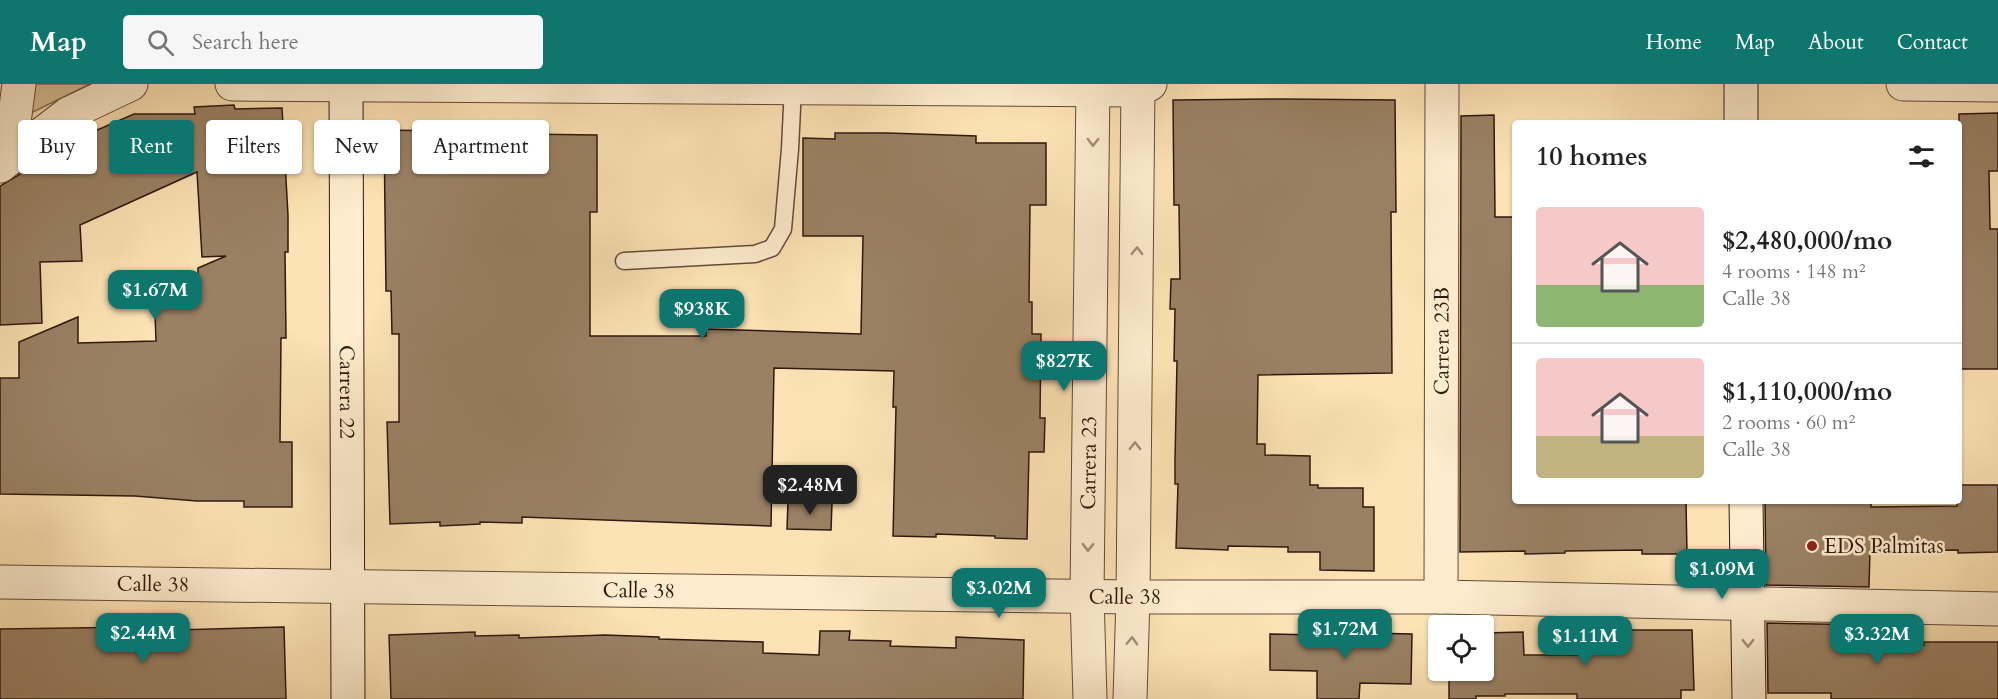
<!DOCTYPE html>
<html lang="en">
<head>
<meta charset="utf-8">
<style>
	body { margin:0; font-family:Cardo,serif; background:#f6f6f6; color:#222; height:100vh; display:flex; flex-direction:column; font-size:22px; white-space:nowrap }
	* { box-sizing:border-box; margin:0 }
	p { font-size:20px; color:#767676 }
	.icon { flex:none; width:33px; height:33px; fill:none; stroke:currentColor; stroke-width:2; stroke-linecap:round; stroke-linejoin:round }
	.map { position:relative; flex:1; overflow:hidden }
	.side { position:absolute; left:1512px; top:36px; width:450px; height:384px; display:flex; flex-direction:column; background:#fff; border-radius:6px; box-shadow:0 2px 4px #0004 }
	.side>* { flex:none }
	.top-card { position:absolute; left:18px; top:36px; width:570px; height:54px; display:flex; gap:12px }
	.fabs { position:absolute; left:1428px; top:531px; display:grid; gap:12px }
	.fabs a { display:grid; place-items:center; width:66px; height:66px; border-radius:6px; background:#fff; box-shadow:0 2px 4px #0004; font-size:30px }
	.price { position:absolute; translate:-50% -51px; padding:0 14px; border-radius:12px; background:#0f766e; color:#fff; font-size:20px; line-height:39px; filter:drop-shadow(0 2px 3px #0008) }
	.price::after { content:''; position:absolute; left:50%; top:36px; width:18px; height:14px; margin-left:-9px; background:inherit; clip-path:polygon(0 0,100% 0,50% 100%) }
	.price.current { background:#222; color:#fff }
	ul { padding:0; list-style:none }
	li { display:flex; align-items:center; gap:18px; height:150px; padding:0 24px }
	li+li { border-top:2px solid #e0e0e0 }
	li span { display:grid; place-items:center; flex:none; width:168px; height:120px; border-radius:6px; color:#555 }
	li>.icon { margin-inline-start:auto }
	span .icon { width:72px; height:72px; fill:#fffc; stroke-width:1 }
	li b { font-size:26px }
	h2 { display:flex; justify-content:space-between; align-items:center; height:72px; padding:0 24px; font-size:26px }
	.tag { padding:0 21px; border-radius:6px; background:#fff; box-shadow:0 2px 4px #0004; font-size:21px; line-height:54px }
	.tag.current { background:#0f766e; color:#fff }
	header { display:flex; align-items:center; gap:36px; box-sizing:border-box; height:84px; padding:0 30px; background:#0f766e; color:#fff }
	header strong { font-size:28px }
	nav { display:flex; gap:33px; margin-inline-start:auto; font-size:21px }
	.search { width:420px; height:54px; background:#f6f6f6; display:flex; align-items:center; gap:15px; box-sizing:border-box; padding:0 21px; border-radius:6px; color:#767676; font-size:22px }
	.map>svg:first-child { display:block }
</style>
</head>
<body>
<header>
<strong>Map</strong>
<div class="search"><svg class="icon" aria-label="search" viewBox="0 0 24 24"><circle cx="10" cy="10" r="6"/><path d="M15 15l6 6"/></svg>Search here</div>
<nav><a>Home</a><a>Map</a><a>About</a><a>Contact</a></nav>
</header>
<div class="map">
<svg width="1998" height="615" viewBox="0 0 1998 615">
	<rect width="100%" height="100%" fill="#fce2b4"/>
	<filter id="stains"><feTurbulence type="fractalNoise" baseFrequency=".00333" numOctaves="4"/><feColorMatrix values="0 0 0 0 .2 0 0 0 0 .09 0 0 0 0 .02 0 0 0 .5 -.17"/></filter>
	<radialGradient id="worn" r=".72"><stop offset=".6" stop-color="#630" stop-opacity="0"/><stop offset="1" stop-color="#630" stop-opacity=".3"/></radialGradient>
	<path fill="#d9c098" stroke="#846c53" stroke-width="1.5" d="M32,0H90L25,32Z"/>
	<g fill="#9a8164" stroke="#30180e" stroke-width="1.5">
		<path d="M1283,15L1395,16L1396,128H1391L1392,289L1258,291L1257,360H1265V371L1310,372V401H1318V404H1363V423H1374V487L1320,486V468H1288V463L1228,462V466L1176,464L1178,400H1175V376L1177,277H1174L1175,225H1170L1171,195H1180L1179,121H1174L1173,16Z"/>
		<path d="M234,21L235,25L282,24L288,131V168H285L286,254H281L280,358H292V423H244V417H197L135,412L0,410V294H19V258L78,233V259L156,257L154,202L181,191L198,190V184L226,172L202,173L197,88L80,141L82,177L40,178L42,239L0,241V102L88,50L134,30H195L194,23Z"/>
		<path d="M1998,29V87H1989L1990,145H1998V285H1959V30Z"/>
		<path d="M1494,31L1495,133H1515V417H1686L1687,470H1642V466L1565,467V469L1525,470V467L1460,468L1461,32Z"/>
		<path d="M444,45H473V47L522,48V50L597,51V128H590V252H706V245L861,250L863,152H803V54L835,55V49H888L976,52V59H1046V121H1030L1029,218H1032V250H1041L1040,334H1045L1044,368H1029L1027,455L995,454V452L936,450V453L893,452L896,323H893L894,287L774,284L771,442L522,433V439L480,438V440L440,442V438L390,440L387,338H399V250H392L391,207H386L384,46L444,47Z"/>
		<path d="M1959,401H1998V468L1958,469V466L1870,467L1869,503L1766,501L1765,417H1871V423L1957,422Z"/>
		<path d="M788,418L832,419L831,446L787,445Z"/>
		<path d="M1767,539L1868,541V561H1924V558H1998V615H1831V609H1768Z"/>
		<path d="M141,543V547L284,543L286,615H0V545Z"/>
		<path d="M1583,546H1692L1694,606H1681V615H1577V610H1505V612H1476V615H1449V586H1484V549L1523,548L1524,571H1583Z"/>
		<path d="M820,547H850L849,556L891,557L890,562L956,564V553L1024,556L1023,615H391L389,551L475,548V552L519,551V554L605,551L659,553V555L763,558V569L819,571Z"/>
		<path d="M1318,548L1412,550L1411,600L1360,599L1359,615H1317V587L1270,586V550L1318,551Z"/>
	</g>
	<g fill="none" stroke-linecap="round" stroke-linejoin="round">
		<g stroke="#634a38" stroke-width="19">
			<path id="lane" d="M624,177L755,170L772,164L783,145L790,65L793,3"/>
		</g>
		<g stroke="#634a38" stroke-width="35">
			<g id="street">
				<path d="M232,0L1138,6L1150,0"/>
				<path d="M1903,0L1998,1"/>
				<path d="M1,81L15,31L19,0"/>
				<path d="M0,82L68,30L131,0"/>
				<path id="s1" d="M0,498L1133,513H1441L1998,525"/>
				<path id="s2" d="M1441,513L1442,0"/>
				<path id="s3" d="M1090,615L1087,511L1093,0"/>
				<path d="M1130,615L1133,513L1138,0"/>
			</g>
		</g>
		<g stroke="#30180e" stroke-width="35">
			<g id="secondary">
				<path id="s4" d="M346,0L348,615"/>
				<path d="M1741,0V39"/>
				<path d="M1746,417L1749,615"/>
			</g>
		</g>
		<use href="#lane" stroke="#fdecce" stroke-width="16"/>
		<use href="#street" stroke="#fdecce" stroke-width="33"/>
		<use href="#secondary" stroke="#fdecce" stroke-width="33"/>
	</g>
	<defs><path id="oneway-chevron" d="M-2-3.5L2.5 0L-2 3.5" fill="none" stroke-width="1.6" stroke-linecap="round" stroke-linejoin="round" transform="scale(1.5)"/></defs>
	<g stroke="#a18d78">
		<use href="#oneway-chevron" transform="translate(1093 58) rotate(91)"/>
		<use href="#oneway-chevron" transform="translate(1137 167) rotate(-89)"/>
		<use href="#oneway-chevron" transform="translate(1135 362) rotate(-89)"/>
		<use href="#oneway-chevron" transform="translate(1088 463) rotate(91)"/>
		<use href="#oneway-chevron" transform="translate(1132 557) rotate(-88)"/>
		<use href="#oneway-chevron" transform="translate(1748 559) rotate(89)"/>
	</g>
	<circle fill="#8f2418" stroke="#fdecce" stroke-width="2" cx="1812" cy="462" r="6"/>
	<g text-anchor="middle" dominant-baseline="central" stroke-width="5" stroke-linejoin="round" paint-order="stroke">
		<g font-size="21" fill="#30180e" stroke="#fdecce">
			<text stroke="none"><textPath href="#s2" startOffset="256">Carrera 23B</textPath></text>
			<text stroke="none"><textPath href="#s4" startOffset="308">Carrera 22</textPath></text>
			<text stroke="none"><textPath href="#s3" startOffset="236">Carrera 23</textPath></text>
			<text stroke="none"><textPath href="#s1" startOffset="153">Calle 38</textPath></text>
			<text stroke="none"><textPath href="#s1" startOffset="639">Calle 38</textPath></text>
			<text stroke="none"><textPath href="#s1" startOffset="1125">Calle 38</textPath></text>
		</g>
		<g font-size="21" fill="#30180e" stroke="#fdecce" text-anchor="start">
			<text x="1824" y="462">EDS Palmitas</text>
		</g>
	</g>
	<rect width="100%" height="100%" filter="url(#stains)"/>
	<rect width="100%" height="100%" fill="url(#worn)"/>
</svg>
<div class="fabs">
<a><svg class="icon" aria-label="locate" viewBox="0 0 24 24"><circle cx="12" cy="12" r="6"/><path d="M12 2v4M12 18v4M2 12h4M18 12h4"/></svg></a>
</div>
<b class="price" style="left:155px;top:237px">$1.67M</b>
<b class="price" style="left:702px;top:256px">$938K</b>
<b class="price" style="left:1064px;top:308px">$827K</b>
<b class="price current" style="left:810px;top:432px">$2.48M</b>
<b class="price" style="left:1722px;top:516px">$1.09M</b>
<b class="price" style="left:999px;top:535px">$3.02M</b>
<b class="price" style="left:1345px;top:576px">$1.72M</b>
<b class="price" style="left:143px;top:580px">$2.44M</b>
<b class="price" style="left:1877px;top:581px">$3.32M</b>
<b class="price" style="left:1585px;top:583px">$1.11M</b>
<div class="top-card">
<a class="tag">Buy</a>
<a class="tag current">Rent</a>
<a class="tag">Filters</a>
<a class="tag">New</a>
<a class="tag">Apartment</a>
</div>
<section class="side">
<h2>10 homes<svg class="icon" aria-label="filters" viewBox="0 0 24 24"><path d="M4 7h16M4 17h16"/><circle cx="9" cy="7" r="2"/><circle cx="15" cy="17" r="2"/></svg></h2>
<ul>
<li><span style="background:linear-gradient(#f6c9c9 65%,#8fb573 0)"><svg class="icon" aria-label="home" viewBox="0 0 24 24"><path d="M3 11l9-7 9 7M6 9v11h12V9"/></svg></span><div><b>$2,480,000/mo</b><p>4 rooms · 148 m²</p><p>Calle 38</p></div></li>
<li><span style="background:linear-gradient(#f6c9c9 65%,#c2b280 0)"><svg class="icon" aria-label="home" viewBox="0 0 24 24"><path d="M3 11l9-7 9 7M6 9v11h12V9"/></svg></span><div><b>$1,110,000/mo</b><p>2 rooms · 60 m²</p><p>Calle 38</p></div></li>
</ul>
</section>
</div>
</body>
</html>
